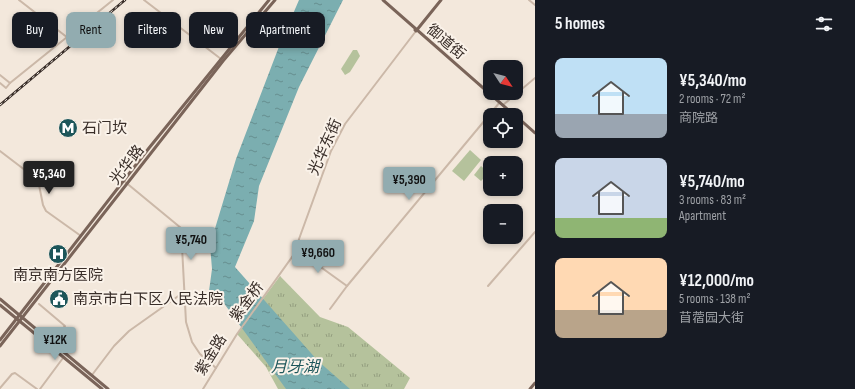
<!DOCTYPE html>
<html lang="en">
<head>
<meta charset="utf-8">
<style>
	body { margin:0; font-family:"Sofia Sans Condensed","Noto Sans SC",sans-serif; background:#20242c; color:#f1f3f6; height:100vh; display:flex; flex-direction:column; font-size:15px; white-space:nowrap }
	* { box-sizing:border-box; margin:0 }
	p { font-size:13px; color:#9ea1a6 }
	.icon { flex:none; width:22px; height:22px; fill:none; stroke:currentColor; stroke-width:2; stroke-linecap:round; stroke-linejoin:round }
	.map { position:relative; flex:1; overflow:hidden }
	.drawer { display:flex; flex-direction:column; background:#171b24; width:320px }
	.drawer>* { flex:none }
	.guide { position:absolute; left:12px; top:12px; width:380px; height:36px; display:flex; gap:8px }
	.needle { width:26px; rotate:126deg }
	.controls { position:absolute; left:483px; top:60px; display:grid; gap:8px }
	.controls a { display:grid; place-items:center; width:40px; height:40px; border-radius:8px; background:#171b24; box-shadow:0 2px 6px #0003; font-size:20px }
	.price { position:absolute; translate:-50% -34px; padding:0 9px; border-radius:4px; background:#92acb0; color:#111; font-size:13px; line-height:26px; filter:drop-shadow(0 1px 2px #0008) }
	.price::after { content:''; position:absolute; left:50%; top:24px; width:12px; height:9px; margin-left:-6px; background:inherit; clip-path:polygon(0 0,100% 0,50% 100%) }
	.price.on { background:#222; color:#fff }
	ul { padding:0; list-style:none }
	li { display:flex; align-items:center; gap:12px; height:100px; padding:0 20px }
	li span { display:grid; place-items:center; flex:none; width:112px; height:80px; border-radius:8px; color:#555 }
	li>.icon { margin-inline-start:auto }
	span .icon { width:48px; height:48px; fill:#fffc; stroke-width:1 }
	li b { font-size:17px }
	h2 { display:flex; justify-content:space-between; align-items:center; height:48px; padding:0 20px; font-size:17px }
	.pill { padding:0 14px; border-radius:8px; background:#171b24; box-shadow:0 2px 6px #0003; font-size:14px; line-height:36px }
	.pill.on { background:#92acb0; color:#111 }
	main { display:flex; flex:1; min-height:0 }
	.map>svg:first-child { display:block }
</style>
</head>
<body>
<main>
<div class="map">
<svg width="535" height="389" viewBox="0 0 535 389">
	<defs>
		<pattern id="grass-tufts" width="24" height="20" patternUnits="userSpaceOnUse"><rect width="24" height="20" fill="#b5c29c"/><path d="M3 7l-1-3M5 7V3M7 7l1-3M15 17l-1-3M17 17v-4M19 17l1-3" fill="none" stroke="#949e7f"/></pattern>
		<pattern id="water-ripples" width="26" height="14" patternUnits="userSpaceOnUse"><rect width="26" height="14" fill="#7baeb0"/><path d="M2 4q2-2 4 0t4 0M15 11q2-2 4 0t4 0" fill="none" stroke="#668e8f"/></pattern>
	</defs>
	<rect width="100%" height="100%" fill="#f3e8dc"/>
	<path fill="url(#grass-tufts)" d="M280,276L320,317L348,327L410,378L404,389H278L266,367L237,334Z"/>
	<g fill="#b5c29c">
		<path d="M353,50H357L360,56L350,72L345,75L341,69Z"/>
		<path d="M470,150L481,160L464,181L452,171Z"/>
		<path d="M481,166L489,173L481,181L474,175Z"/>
	</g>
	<path fill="url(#water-ripples)" d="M299,0H343L299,87L259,186L254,221L235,267L318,361L350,389H286L223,302L209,291L212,269L210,245L236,159L280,44Z"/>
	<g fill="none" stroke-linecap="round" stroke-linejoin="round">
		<g stroke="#cbb8a8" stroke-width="2">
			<path d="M19,0L68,38"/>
			<path d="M144,0L221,59"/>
			<path d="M529,0L535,5"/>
			<path d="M0,75L10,83L6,88L0,83"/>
			<path d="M10,83L113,0"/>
			<path d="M503,105L535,78"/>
			<path d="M0,151L38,180L43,205L46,211L81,236"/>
			<path d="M124,181L181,228L186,322L192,342L200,354L216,368"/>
			<path d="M297,250L347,286"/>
			<path d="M488,286L535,232"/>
			<path d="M39,304L65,326L52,342"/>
			<path d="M330,309L347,286L500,102"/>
			<path d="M92,375L114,346L129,331L184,292"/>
			<path d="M0,388L12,374L15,373L37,389"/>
			<path d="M40,389L63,358"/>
			<path d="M203,389L237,334L297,250L299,239L331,151L345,124L416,31"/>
		</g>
		<g stroke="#7a6459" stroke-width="3">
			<path d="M383,0L514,115"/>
			<path d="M415,30L416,31L441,0"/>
			<path d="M516,116L535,133"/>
			<path d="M0,299L108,389"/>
			<path d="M0,305L102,389"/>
			<path d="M0,340L149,148L269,0"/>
			<path d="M0,346L223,61L275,0"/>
			<path d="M530,389L535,383"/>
		</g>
		<g stroke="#382d28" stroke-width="2.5">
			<path id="rail" d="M0,105L125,0"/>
		</g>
		<use href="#rail" stroke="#faf2e9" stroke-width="1" stroke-dasharray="3" stroke-linecap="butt"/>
	</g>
	<defs>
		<g id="metro-disc" transform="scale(1)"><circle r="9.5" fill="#1d565a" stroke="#faf2e9"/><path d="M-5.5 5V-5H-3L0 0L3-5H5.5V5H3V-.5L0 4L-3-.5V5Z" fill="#fff"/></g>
		<g id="hospital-disc" transform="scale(1)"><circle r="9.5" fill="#1d565a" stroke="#faf2e9"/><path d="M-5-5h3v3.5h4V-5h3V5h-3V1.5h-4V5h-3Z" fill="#fff"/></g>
		<g id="civic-disc" transform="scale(1)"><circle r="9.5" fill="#1d565a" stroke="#faf2e9"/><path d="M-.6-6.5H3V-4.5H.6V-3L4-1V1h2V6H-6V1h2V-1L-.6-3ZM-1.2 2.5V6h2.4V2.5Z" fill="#fff"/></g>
	</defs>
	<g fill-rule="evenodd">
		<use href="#metro-disc" x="68" y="128"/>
		<use href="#hospital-disc" x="58" y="254"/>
		<use href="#civic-disc" x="59" y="299"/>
	</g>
	<g text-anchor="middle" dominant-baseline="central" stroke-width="4" stroke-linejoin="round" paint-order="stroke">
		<g font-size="15" fill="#382d28" stroke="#faf2e9">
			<text transform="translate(446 42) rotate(40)">御道街</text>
			<text transform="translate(325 147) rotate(-66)">光华东街</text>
			<text transform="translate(127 165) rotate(-52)">光华路</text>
			<text transform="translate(247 302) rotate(-53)">紫金桥</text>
			<text transform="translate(211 355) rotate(-58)">紫金路</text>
		</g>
		<g font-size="15" fill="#382d28" stroke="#faf2e9" text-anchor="start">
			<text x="82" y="128">石门坎</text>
			<text x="58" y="275" text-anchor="middle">南京南方医院</text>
			<text x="73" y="299">南京市白下区人民法院</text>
		</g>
		<g font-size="16" font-style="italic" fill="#1d565a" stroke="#faf2e9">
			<text x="295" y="367">月牙湖</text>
		</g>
	</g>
</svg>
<div class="controls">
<a><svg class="needle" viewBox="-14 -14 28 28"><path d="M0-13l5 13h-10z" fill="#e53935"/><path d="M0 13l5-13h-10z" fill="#9ea1a6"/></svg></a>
<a><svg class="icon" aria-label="locate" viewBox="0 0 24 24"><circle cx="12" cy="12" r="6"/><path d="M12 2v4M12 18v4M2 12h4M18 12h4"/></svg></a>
<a>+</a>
<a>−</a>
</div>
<b class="price on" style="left:49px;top:195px">¥5,340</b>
<b class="price" style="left:409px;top:201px">¥5,390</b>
<b class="price" style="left:191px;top:261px">¥5,740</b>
<b class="price" style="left:318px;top:274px">¥9,660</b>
<b class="price" style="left:55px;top:361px">¥12K</b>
<div class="guide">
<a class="pill">Buy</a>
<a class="pill on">Rent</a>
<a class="pill">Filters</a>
<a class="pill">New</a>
<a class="pill">Apartment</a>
</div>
</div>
<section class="drawer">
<h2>5 homes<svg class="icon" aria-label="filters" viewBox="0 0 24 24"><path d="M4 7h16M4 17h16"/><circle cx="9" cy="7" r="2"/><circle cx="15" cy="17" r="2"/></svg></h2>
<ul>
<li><span style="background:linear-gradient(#bfe0f5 70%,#9aa5b1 0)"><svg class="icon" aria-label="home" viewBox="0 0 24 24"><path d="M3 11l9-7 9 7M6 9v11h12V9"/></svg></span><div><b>¥5,340/mo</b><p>2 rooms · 72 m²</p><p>商院路</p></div></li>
<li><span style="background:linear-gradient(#c9d6e8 75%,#8fb573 0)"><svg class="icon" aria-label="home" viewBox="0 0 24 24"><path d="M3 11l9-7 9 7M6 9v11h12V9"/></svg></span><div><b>¥5,740/mo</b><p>3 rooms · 83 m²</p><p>Apartment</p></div></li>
<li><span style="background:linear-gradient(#ffd9b3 65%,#b9a48a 0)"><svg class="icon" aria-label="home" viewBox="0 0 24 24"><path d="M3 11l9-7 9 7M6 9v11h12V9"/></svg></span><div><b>¥12,000/mo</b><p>5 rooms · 138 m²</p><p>苜蓿园大街</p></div></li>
</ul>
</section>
</main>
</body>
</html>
